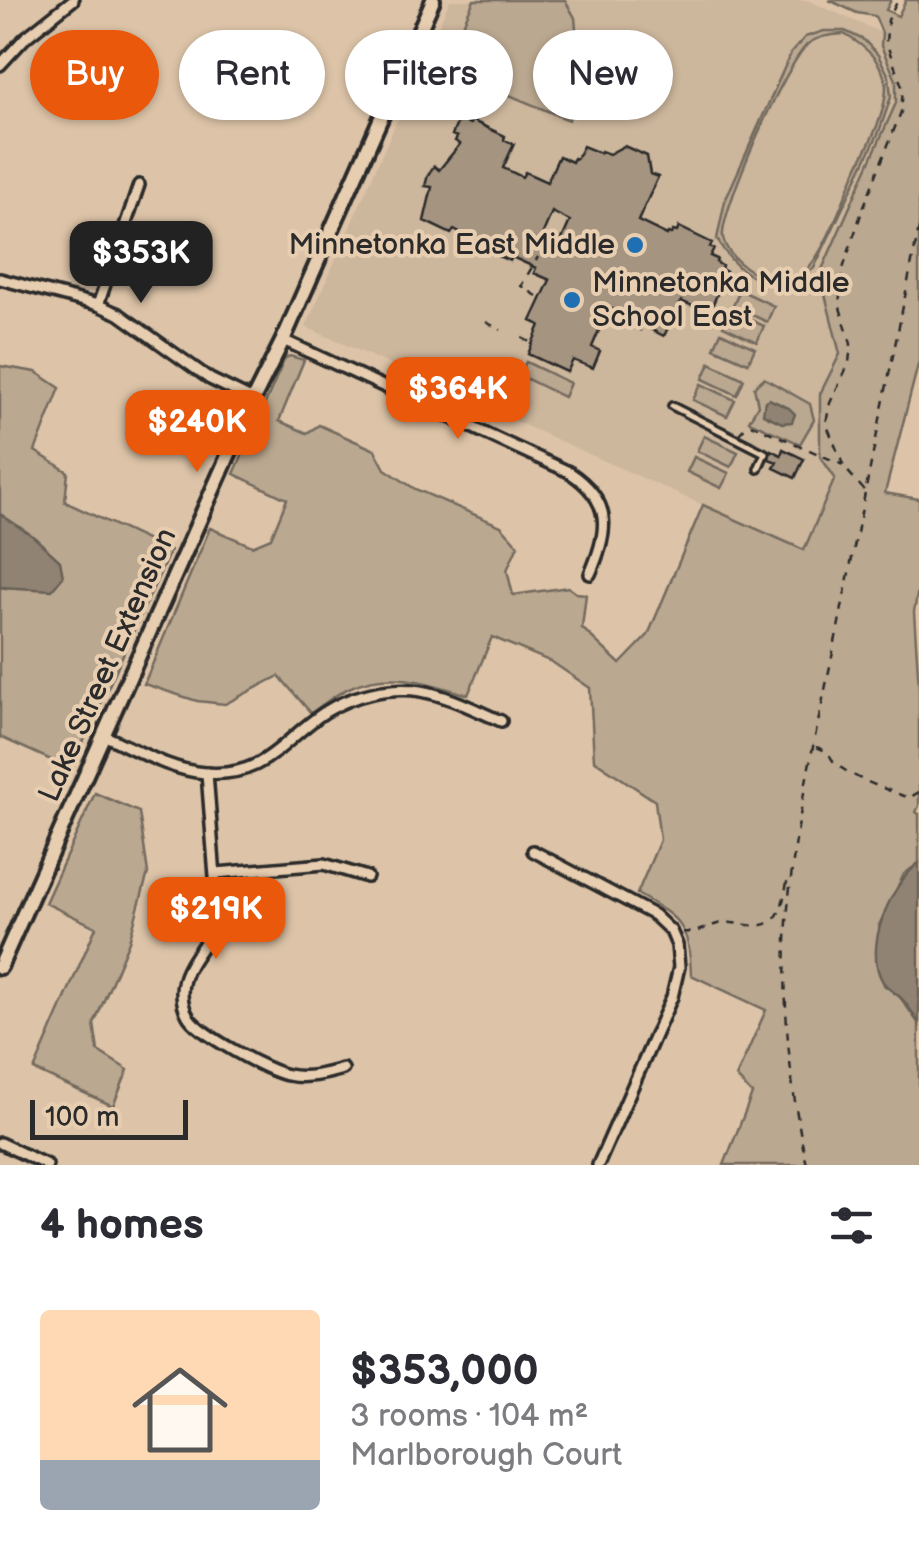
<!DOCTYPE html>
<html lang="en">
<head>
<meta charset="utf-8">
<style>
	body { margin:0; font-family:"Balsamiq Sans",sans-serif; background:#f7f7f7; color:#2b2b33; height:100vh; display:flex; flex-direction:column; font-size:38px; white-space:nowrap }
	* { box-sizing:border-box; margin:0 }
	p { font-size:32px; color:#7c7c81 }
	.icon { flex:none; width:55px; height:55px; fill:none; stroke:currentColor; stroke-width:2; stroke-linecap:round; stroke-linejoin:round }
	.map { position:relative; height:1165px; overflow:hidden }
	.side { display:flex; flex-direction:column; background:#fff; flex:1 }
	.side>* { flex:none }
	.banner { position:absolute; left:30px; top:30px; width:860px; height:90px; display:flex; gap:20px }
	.scale { position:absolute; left:30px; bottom:25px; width:158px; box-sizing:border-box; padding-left:10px; border:5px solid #2b2b2b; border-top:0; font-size:28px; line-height:35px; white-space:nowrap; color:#2b2b2b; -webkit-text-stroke:8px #e8ceb0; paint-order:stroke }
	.price { position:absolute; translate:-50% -85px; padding:0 22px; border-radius:20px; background:#ea580c; color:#fff; font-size:32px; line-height:65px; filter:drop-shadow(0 2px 5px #0008) }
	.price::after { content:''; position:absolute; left:50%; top:60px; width:30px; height:22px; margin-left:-15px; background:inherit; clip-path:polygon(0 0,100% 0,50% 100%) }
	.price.selected { background:#222; color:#fff }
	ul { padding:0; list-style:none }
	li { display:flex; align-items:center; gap:30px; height:250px; padding:0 40px }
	li span { display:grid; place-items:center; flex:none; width:280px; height:200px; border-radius:10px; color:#555 }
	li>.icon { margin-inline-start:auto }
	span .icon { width:120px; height:120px; fill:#fffc; stroke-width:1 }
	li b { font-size:42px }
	h2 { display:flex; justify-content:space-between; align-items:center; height:120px; padding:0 40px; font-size:42px }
	.tag { padding:0 35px; border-radius:45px; background:#fff; box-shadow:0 2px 8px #0004; font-size:35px; line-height:90px }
	.tag.selected { background:#ea580c; color:#fff }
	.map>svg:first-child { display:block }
</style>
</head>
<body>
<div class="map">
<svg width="919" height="1165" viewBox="0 0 919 1165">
	<rect width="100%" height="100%" fill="#ddc4a8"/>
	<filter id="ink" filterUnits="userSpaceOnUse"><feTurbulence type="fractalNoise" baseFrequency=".01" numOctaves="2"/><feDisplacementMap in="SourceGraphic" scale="20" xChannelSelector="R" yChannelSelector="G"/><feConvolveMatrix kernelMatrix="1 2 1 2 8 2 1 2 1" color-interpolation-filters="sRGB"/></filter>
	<g filter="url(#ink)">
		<path fill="#ccb69c" d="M450,0H807L882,33L881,46L896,80V103L820,273L840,354L820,394V455L836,477L803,550L306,327Z"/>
		<g fill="#bba890" stroke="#736a5e" stroke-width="2.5" fill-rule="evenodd">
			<path d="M474,0H565L575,18L580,72L569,120L454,72L448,58Z"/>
			<path d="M829,0H891L886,10L898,16L906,0H919V361L885,493L919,499V584L914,612L919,688V806L916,812L919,814V863L904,874L879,925L884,985L900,997L919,1024V1165H724L752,1094L736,1077L766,1010L691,975C689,923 680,919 637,894L660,840L655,801L594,760L590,688L552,662L492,637L468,695C430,683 390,669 351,687C337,693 324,704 311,713L279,676L225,704L197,701L144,684L210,528L252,546L271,538L287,499L234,474L285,358L290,356L304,360L279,421L307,433L319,425L375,450L385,469L415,489L501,526L518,545L507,570L513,595L568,587L576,593L586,594L582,628L620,664L648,635L703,505L804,550L835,478L820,456V394L840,354L820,274L896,103V80L881,46L882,33L875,16L857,13Z"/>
			<path d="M824,31H845L864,40L878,55L889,76L891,97L879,132L814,268C777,300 738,277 717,239L725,201L791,53L805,37ZM844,34C864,45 883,61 886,85C886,94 884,106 881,115C875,135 864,153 856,171C845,194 823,260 803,272C792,279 778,281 766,278C749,272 727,257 723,238C719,213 787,61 808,44C818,36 831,35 844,34Z"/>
			<path d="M740,290L774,306L767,322L733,306Z"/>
			<path d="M731,311L764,326L757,342L723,326Z"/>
			<path d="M721,332L755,348L748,363L714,348Z"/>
			<path d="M526,362L570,383L564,397L519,375Z"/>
			<path d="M710,363L744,379L737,395L703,379Z"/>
			<path d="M0,366L36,372L60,388L35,451L68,472L65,502L170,551L71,769L0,737V587L6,588L34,537L0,514Z"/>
			<path d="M764,378L810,404L814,420L800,444L749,421L758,405L754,387Z"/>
			<path d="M701,384L735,400L727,416L693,400Z"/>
			<path d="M704,436L738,452L731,467L697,451Z"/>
			<path d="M694,457L729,473L721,488L687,472Z"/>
			<path d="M95,793L139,812L148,873L129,941L94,1024L98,1051L128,1070L113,1106L34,1070L96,927L45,903Z"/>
		</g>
		<g fill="#918373" stroke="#686056" stroke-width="2.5">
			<path d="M769,399L789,408L795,414L792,422L782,423L763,414L765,401Z"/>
			<path d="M0,514L34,537L60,561L63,577L52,590L0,587Z"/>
			<path d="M919,863V1024C914,1015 908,1005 901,998C895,992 888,989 883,982C862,948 891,884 919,863Z"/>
		</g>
		<g fill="#a59480" stroke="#2b2b2b" stroke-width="2.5" fill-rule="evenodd">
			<path d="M459,119L470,124L471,120L505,136L504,140L514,144L503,168L522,177L525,172L547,182L559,156L572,162L574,158L576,159L583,146L600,153L601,151L609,154L624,146L647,156L650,174L658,177L638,221L667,235L668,233L671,234L673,231L677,232L679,227L712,243L710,247L714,248L710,256L717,259L716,262L722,266L721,269L727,272L712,306L706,303L702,310L681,301L664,336L642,325L640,330L630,325L632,319L612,309L606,323L603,321L592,347L600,351L593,368L573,360L567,372L528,354L540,325L531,321L550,280L534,273L536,268L512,257L510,261L488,252L490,247L460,233L454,230L451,234L424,221L432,187L425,186L428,175L434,166L439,170L460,144L455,141L457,137L452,135ZM552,212L570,221L555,255L537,247Z"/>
			<path d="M783,449L804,459L795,478L774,468L777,462L769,459L771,450L781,455Z"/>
		</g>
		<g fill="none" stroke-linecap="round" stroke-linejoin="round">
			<g stroke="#2b2b2b" stroke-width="12">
				<path id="lane" d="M672,406L765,453L758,469"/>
			</g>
			<g stroke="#2b2b2b" stroke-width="16">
				<g id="street">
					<path d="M0,65L25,38L73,0"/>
					<path d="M0,279L98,305L119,314L210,379L253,400"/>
					<path d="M98,305L139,185"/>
					<path d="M283,340L569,472C613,501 609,531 590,574"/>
					<path d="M103,735C135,749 169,770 205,773C266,778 282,740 325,712C352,695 389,686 421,691C449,696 475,710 501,721"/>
					<path d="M207,773L218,916C211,944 182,962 182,993C182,1000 184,1009 188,1016C197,1033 269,1072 288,1075C307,1079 325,1074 343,1069"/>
					<path d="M533,851L654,915L671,931L677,945L679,967L672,997L598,1165"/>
					<path d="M216,873L324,864L367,877"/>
					<path d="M0,1143L47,1165"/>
				</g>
			</g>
			<g stroke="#2b2b2b" stroke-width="20">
				<path id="secondary" d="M0,967L253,400L283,340L433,0"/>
			</g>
			<g stroke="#2b2b2b" stroke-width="2.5" stroke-dasharray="8 8" stroke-linecap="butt">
				<path d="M455,250L463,234"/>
				<path d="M537,296L521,286L538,257"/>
				<path d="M486,322L501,330"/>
				<path d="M522,338L530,342"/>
				<path d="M739,434L748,424L753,425L843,465"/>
				<path d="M864,490L844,467L826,423L830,403L849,363L851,344L839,304L843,269L862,211L901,112L903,89L886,42L888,20L898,0"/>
				<path d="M816,747C835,753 827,759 840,767C860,781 886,789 909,798L919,792"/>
				<path d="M682,932C698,934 707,926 722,923C730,922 739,924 747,925C782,930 782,905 788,877L791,874"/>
				<path d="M807,1165C788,1082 781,993 788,908C796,812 820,717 839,623C865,492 892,360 919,228"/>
			</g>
			<use href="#lane" stroke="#e8ceb0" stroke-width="5"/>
			<use href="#street" stroke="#e8ceb0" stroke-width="9"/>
			<use href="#secondary" stroke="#e8ceb0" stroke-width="12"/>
		</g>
	</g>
	<g fill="#1f6fb2" stroke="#e8ceb0" stroke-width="4">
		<circle cx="635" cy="245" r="10"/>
		<circle cx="572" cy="300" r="10"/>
	</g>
	<g text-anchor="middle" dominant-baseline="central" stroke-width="8" stroke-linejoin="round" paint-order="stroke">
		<g font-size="30" fill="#2b2b2b" stroke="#e8ceb0" text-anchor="end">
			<text x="615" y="245">Minnetonka East Middle</text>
			<text x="592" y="283" text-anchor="start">Minnetonka Middle<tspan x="592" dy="34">School East</tspan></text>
		</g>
		<g font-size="30" fill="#2b2b2b" stroke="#e8ceb0">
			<text transform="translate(108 665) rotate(-66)">Lake Street Extension</text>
		</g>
	</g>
</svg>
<div class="scale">100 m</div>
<b class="price selected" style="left:141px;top:306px">$353K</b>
<b class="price" style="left:458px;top:442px">$364K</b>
<b class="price" style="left:197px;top:475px">$240K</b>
<b class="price" style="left:216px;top:962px">$219K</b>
<div class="banner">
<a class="tag selected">Buy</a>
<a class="tag">Rent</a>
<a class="tag">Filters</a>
<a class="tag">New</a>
</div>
</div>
<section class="side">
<h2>4 homes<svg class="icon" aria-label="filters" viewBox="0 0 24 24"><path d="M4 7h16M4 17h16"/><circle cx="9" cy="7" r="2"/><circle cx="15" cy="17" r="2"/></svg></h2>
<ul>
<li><span style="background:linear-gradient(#ffd9b3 75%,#9aa5b1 0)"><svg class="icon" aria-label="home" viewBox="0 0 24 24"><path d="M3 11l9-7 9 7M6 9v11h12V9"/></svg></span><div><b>$353,000</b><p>3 rooms · 104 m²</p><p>Marlborough Court</p></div></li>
</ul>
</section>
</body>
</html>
